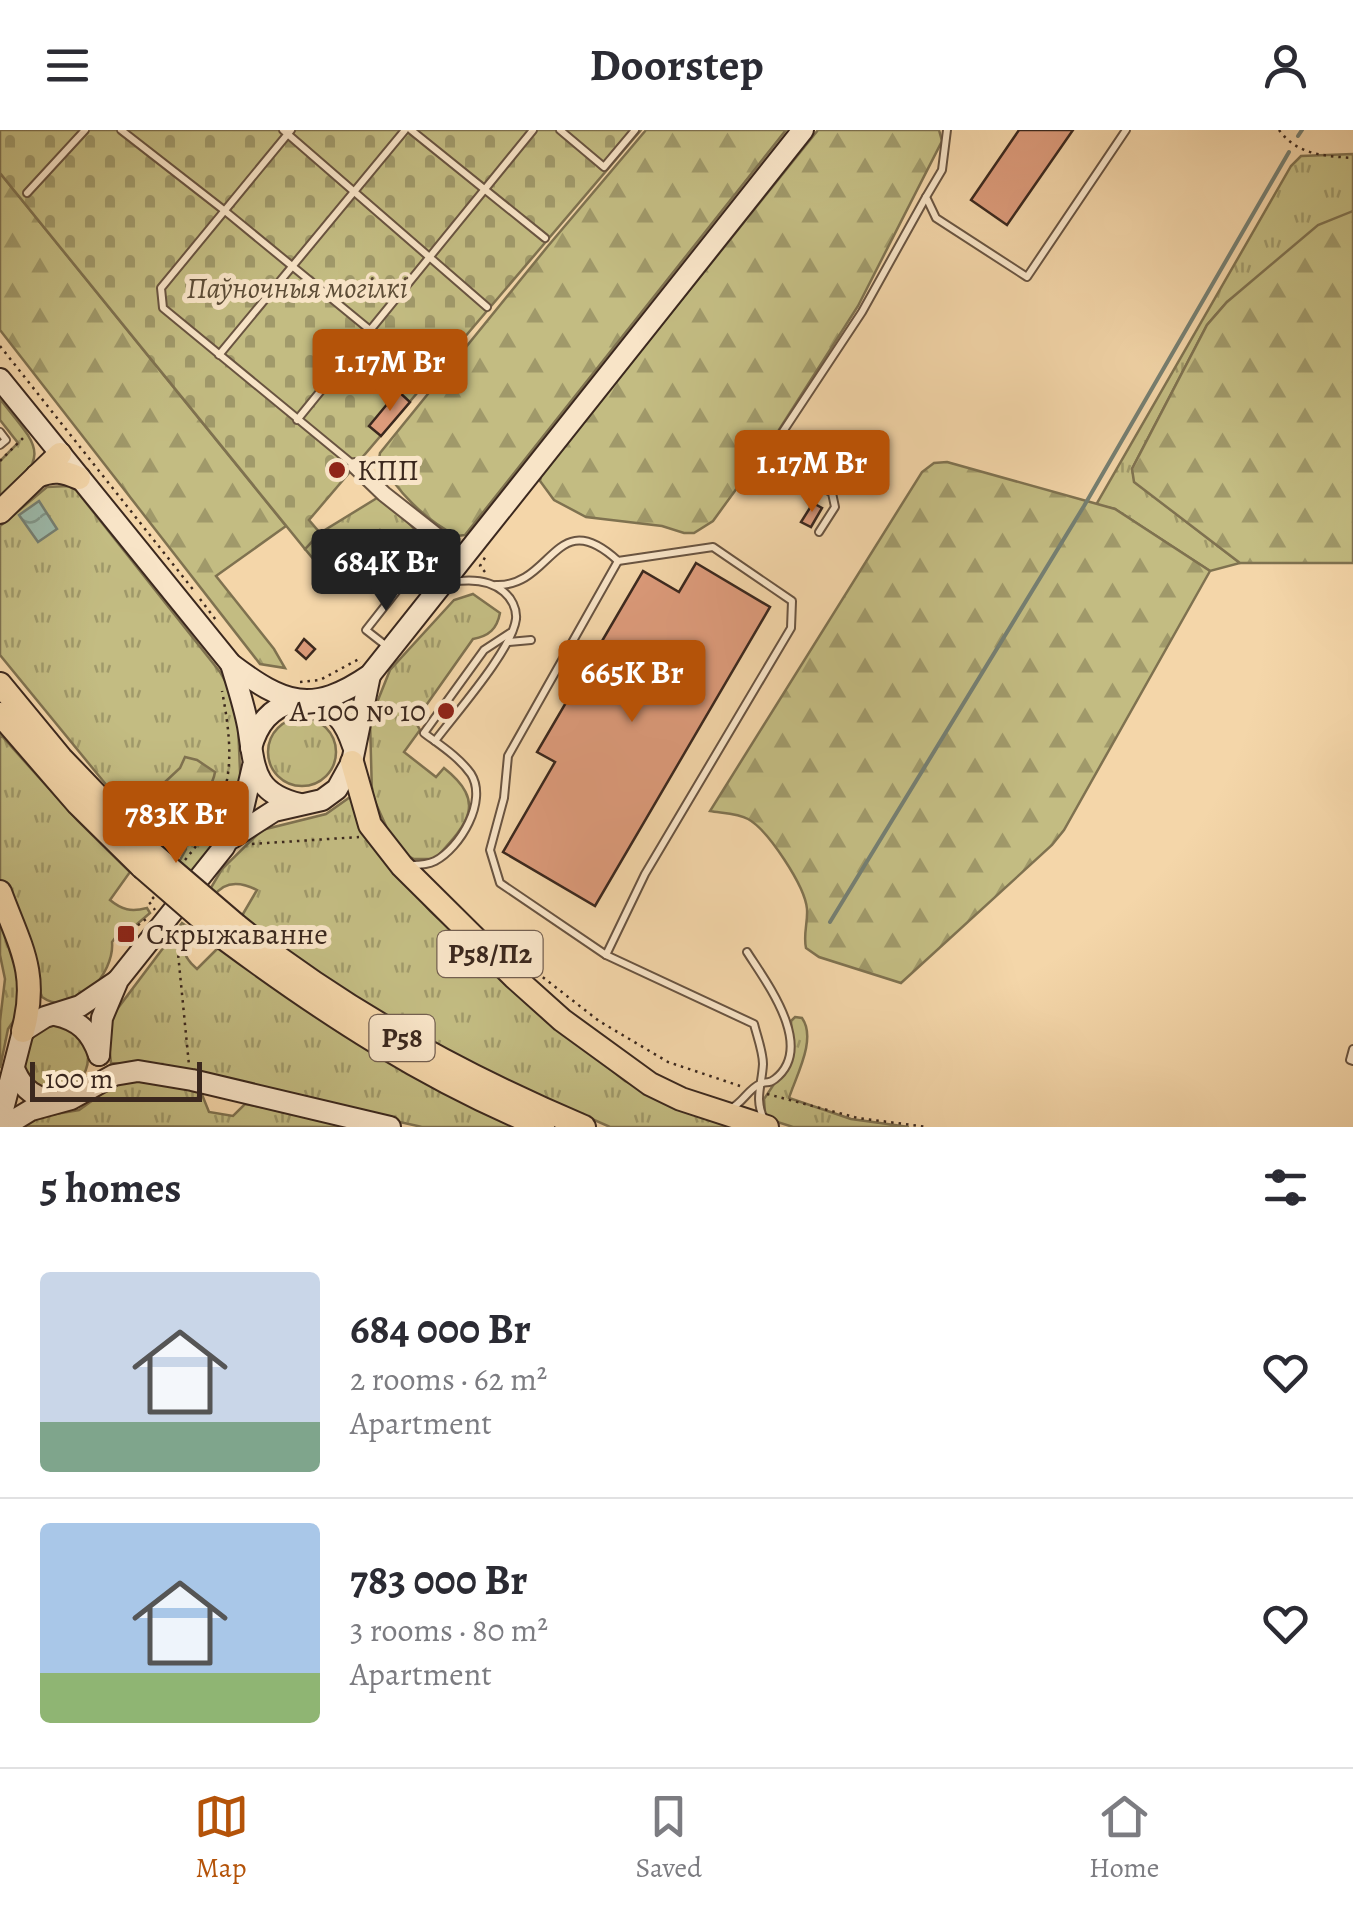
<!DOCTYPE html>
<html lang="en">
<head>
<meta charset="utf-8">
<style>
	body { margin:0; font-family:Alegreya,serif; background:#f2f2f3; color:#2b2b33; height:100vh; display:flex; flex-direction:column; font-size:38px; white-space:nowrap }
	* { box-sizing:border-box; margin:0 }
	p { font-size:32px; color:#7c7c81 }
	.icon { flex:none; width:55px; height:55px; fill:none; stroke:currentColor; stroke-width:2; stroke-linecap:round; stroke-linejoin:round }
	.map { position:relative; height:997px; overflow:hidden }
	.panel { display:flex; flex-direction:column; background:#fff; flex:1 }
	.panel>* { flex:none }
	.scale { position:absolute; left:30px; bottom:25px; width:172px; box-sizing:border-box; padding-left:10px; border:5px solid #3b281e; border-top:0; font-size:28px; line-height:35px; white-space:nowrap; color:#3b281e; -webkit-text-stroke:8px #f8e4c7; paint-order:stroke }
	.price { position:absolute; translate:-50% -85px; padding:0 22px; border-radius:10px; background:#b45309; color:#fff; font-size:32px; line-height:65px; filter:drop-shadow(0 2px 5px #0008) }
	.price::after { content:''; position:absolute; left:50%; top:60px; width:30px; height:22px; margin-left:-15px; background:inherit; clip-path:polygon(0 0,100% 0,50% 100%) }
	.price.selected { background:#222; color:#fff }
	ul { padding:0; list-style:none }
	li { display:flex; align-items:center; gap:30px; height:250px; padding:0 40px }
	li+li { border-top:2px solid #e1e1e2 }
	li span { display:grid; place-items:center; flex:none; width:280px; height:200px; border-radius:10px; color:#555 }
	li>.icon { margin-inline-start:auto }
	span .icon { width:120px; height:120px; fill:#fffc; stroke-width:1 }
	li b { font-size:42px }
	h2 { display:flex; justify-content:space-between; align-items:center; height:120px; padding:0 40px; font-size:42px }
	header { display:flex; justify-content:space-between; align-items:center; height:130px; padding:0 40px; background:#fff; font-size:45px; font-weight:700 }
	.menu { display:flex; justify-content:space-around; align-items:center; height:140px; border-top:2px solid #e1e1e2; background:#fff; font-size:28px; color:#7c7c81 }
	.menu a { display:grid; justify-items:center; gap:5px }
	.menu .selected { color:#b45309 }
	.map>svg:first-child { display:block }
</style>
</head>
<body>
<header><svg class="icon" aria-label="menu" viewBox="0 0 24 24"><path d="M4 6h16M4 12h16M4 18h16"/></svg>Doorstep<svg class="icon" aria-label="person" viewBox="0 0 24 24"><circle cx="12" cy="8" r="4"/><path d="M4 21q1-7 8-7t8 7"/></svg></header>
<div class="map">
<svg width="1353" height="997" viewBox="0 0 1353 997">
	<defs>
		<pattern id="grass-tufts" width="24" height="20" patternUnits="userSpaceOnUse" patternTransform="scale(2.5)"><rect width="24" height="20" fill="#c3bc82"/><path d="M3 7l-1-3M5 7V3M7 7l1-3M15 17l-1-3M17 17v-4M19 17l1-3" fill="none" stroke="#a0996a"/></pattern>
		<pattern id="forest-firs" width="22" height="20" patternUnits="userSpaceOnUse" patternTransform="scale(2.5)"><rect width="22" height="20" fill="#c3bc82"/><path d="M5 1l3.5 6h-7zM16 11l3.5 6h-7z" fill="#a0996a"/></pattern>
		<pattern id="cemetery-stones" width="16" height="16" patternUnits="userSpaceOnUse" patternTransform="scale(2.5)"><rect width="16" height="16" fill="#c3bc82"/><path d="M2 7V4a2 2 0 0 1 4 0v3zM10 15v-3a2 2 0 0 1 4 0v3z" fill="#a0996a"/></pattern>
		<pattern id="water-waves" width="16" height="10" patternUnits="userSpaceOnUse" patternTransform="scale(2.5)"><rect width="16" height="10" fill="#9cb9aa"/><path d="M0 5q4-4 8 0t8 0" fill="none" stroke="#80968a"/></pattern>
	</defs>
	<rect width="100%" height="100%" fill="#f4d6a9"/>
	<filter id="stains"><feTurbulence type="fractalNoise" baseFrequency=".002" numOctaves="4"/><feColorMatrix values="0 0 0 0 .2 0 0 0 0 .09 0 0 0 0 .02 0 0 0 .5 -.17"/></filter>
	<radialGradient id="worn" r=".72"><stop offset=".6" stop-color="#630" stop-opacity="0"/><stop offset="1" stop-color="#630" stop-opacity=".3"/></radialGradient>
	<g fill="url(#grass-tufts)" stroke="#7f7250" stroke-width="2.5">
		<path d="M1353,24V81L1227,172L1207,195L1132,339L1135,352L1240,433L1210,441L1115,379L1096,375L1291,36L1301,26Z"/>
		<path d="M0,269C37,316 54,325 0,368V331L18,313L0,290Z"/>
		<path d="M68,356L76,360L220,542L237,572L241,663L222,705L191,743L179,732L186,719L182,700L176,695L161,717L144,701L0,525V396L47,357Z"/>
		<path d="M377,368L407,391L433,420V428L425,437L380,400L335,455L305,419L320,403Z"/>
		<path d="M473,464L500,483C497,499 489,506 473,509L415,591L420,600L404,622L436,647L444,638C488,673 467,694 435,729H414L393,718L386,705V696L372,665L370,590L390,540L454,470Z"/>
		<circle cx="302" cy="622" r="34"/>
		<path d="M0,604L78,691L130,742L110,770C122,780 131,782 147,778L150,783L136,795L124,796L112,812C115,843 75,890 42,867L0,750Z"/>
		<path d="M353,665L372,713L430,781L534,877L625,951L687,982L735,997H610L461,931L346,865L240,789L257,760C241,752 225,750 214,766L209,761L222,739L262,700L326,684Z"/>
		<path d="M0,783L16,829L23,877L8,899L0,938V891L5,849L0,825Z"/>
		<path d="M182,793L189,798C178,814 183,827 197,839L219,817C315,889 409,946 518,997H422L155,937L111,933L107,898L115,882Z"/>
		<path d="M795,887L802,888C817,909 796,946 789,968L851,989L909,997H793L771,990L765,983L764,969L788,933L792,912L791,891Z"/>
		<circle cx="55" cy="928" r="33"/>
		<path d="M137,950L201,962L209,982L233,986L245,974L368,997L25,996L38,987L79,980L114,955Z"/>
	</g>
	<g fill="url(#forest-firs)" stroke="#7f7250" stroke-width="2.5">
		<path d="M646,0H786L465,405L457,406C425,390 396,361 379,329L380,323L548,116Z"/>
		<path d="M818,0H939L942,11L858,176L777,303L713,391L694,403H684L662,396L586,387L554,370L540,351L541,345Z"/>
		<path d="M0,43L286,396L216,446L274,519L285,538L260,534L0,200Z"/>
		<path d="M1353,81V433H1240L1134,352L1132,339L1207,195L1227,172L1318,95Z"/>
		<path d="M947,332L1115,379L1210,441L1064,700L1052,715L901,853L819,827L806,818C803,804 808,793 807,779C805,756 768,700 748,689C738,683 721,683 710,681L922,342L934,333Z"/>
		<path d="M185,627L197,630L215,642C213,657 201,669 196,685L180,690L150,671L149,667L180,638Z"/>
	</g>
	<path fill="url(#cemetery-stones)" stroke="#7f7250" stroke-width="2.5" d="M0,0H641L309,390L320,403L305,419L0,43Z"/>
	<path fill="url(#water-waves)" stroke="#757f72" stroke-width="2.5" d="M39,371L57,399L38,412L19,385Z"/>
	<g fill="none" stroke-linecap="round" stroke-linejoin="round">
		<g stroke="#757f72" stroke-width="4">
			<path d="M1298,6L1302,0"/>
			<path d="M830,792L1084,376L1289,22"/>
		</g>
	</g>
	<g fill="#dd9b7b" stroke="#3b281e" stroke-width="2.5">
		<path d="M1019,0H1073L1007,95L971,70Z"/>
		<path d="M398,261L410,272L381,306L369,296Z"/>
		<path d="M813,373L822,378L811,397L801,392Z"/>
		<path d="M696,433L770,477L595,776L503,722L555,632L537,622L643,441L679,462Z"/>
		<path d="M304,509L315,519L306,529L296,520Z"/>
	</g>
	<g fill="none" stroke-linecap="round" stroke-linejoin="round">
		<g stroke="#695441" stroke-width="10">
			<g id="service">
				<path d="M121,0L225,81L426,246"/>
				<path d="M283,0L487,177"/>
				<path d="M291,0L161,158L163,178L355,336"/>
				<path d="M411,0L545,108"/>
				<path d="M560,0L604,37L635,0"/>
				<path d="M947,0L942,40L926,67L936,88L1027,147L1126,0"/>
				<path d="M27,63L85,0"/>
				<path d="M219,225L405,0"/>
				<path d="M297,290L533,0"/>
				<path d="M0,302L6,310L0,315"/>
				<path d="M819,402L835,377L832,363L792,338L778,325V309L862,182L926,67"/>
				<path d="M618,431L508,626L504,668L490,720L500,753L606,825L754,894C757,906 763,922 763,934C762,955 754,969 764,989"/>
				<path d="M496,455C553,457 555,373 618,431L713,417L792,471L791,498L645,744L606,825"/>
				<path d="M509,512L531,510"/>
				<path d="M389,518L366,500L417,435L440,453"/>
				<path d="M435,611C455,584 512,520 516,489C517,478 511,468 504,462C489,449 470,449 452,452"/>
				<path d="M412,735C419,735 429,734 435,731C460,718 488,671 471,644C459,627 440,615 424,603L484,520L510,503"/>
				<path d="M1353,919L1350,930L1353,931"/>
				<path d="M730,979C743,973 748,959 760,954C769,950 767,955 775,949C816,917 766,852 747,822"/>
			</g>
		</g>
		<g stroke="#695441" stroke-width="18">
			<path id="minor" d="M355,336L384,364L464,427"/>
		</g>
		<g stroke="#3b281e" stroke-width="24">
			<g id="secondary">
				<path d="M0,249L231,534C284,574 312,585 370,545L803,0"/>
				<path d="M231,534C237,554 244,575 248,596C255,637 252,663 300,674"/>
				<path d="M312,571C336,580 345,592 353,616"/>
				<path d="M251,618C258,593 270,579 294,571"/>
				<path d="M232,708L274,681L322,670L337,659L352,632L370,545"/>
				<path d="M55,885C79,890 91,902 99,925"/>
				<path d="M99,925L102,888L118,850L224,717L242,683L253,636"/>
				<path d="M15,941C24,961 35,968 57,971"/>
				<path d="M0,991L23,901L45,887L80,876L117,851"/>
				<path d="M3,997L31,980L71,969L114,945L138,941L192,950L390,997"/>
			</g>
		</g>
		<g stroke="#3b281e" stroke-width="26">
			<g id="trunk">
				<path d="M37,346C54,339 63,341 79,348"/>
				<path d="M0,382L60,324"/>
				<path d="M0,554L61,628L153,724"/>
				<path d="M0,584L78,674L142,737"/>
				<path d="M352,632L370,695L402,736L514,847L562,890L650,954L681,969L767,997"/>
				<path d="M0,762C20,816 39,843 23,901"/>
				<path d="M236,795C342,880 459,944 584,997"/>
				<path d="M225,809C325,883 427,950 543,997"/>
			</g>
		</g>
		<g stroke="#3b281e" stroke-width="2.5" stroke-dasharray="2.5 5" stroke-linecap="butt">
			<path d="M1279,0C1297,25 1325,26 1353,28"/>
			<path d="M0,216L195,462"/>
			<path d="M0,331L26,305"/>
			<path d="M485,442L480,436L487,424"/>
			<path d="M200,469L216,490"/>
			<path d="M300,552L320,550L359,529L360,532"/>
			<path d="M252,714L359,707"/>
			<path d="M185,730C233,672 236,634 222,561"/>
			<path d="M154,767L149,772L155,780"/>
			<path d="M132,800L146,789"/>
			<path d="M176,803L189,935"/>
			<path d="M531,838L599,891L668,932L740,956"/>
			<path d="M767,964L858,988L927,997"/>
		</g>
		<use href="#service" stroke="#f8e4c7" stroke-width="6"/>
		<use href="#minor" stroke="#f8e4c7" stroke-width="14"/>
		<use href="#secondary" stroke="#f8e4c7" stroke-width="20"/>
		<use href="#trunk" stroke="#f4d6a9" stroke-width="22"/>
		<g stroke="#3b281e" stroke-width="26" stroke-linecap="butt">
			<g id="trunk-bridge">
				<path d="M153,724L236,795"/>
				<path d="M142,737L225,809"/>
			</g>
		</g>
		<use href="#trunk-bridge" stroke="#f4d6a9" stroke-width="22"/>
	</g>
	<g fill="#8f2418" stroke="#f8e4c7" stroke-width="4">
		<circle cx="337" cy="340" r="10"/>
		<circle cx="446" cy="581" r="10"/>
		<rect x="116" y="794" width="20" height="20" rx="5"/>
	</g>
	<g text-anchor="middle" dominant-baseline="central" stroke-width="10" stroke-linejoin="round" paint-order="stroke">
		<g fill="#f8e4c7" stroke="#746051" stroke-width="2.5">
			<rect x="437.5" y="801" width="105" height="46" rx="8"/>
			<rect x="369.5" y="885" width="65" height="46" rx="8"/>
		</g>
		<g font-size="28" font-weight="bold" fill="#3b281e">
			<text x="490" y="824">Р58/П2</text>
			<text x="402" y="908">Р58</text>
		</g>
		<g font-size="30" font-style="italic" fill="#5d4d37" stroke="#f8e4c7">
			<text x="297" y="158">Паўночныя могілкі</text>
		</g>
		<g font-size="30" fill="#3b281e" stroke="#f8e4c7" text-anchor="start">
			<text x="357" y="340">КПП</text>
			<text x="426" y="581" text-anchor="end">А-100 № 10</text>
			<text x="146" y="804">Скрыжаванне</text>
		</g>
	</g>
	<rect width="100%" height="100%" filter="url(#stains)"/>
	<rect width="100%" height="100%" fill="url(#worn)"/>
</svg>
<div class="scale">100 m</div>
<b class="price" style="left:390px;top:284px">1.17M Br</b>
<b class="price" style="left:812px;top:385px">1.17M Br</b>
<b class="price selected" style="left:386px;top:484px">684K Br</b>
<b class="price" style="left:632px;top:595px">665K Br</b>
<b class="price" style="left:176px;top:736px">783K Br</b>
</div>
<section class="panel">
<h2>5 homes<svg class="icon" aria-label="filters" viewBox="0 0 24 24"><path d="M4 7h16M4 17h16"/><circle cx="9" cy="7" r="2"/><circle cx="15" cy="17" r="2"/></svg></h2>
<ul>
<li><span style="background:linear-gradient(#c9d6e8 75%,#7fa58c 0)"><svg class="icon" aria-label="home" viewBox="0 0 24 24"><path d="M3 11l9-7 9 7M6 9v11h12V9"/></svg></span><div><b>684 000 Br</b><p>2 rooms · 62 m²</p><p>Apartment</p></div><svg class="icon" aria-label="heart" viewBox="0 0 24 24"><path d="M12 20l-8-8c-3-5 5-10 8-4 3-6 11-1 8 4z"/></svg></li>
<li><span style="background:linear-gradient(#a9c7e8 75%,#8fb573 0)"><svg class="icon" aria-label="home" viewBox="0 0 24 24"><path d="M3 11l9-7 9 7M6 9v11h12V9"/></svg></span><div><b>783 000 Br</b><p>3 rooms · 80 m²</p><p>Apartment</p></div><svg class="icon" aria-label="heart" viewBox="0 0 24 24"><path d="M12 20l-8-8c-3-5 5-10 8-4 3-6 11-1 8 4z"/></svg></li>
</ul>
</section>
<nav class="menu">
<a class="selected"><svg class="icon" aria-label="map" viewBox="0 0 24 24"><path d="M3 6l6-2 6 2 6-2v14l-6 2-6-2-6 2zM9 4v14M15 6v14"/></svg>Map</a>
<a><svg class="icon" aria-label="saved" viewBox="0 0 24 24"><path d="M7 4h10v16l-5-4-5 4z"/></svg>Saved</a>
<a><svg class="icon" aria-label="home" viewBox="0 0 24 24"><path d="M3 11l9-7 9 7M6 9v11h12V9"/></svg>Home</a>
</nav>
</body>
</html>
